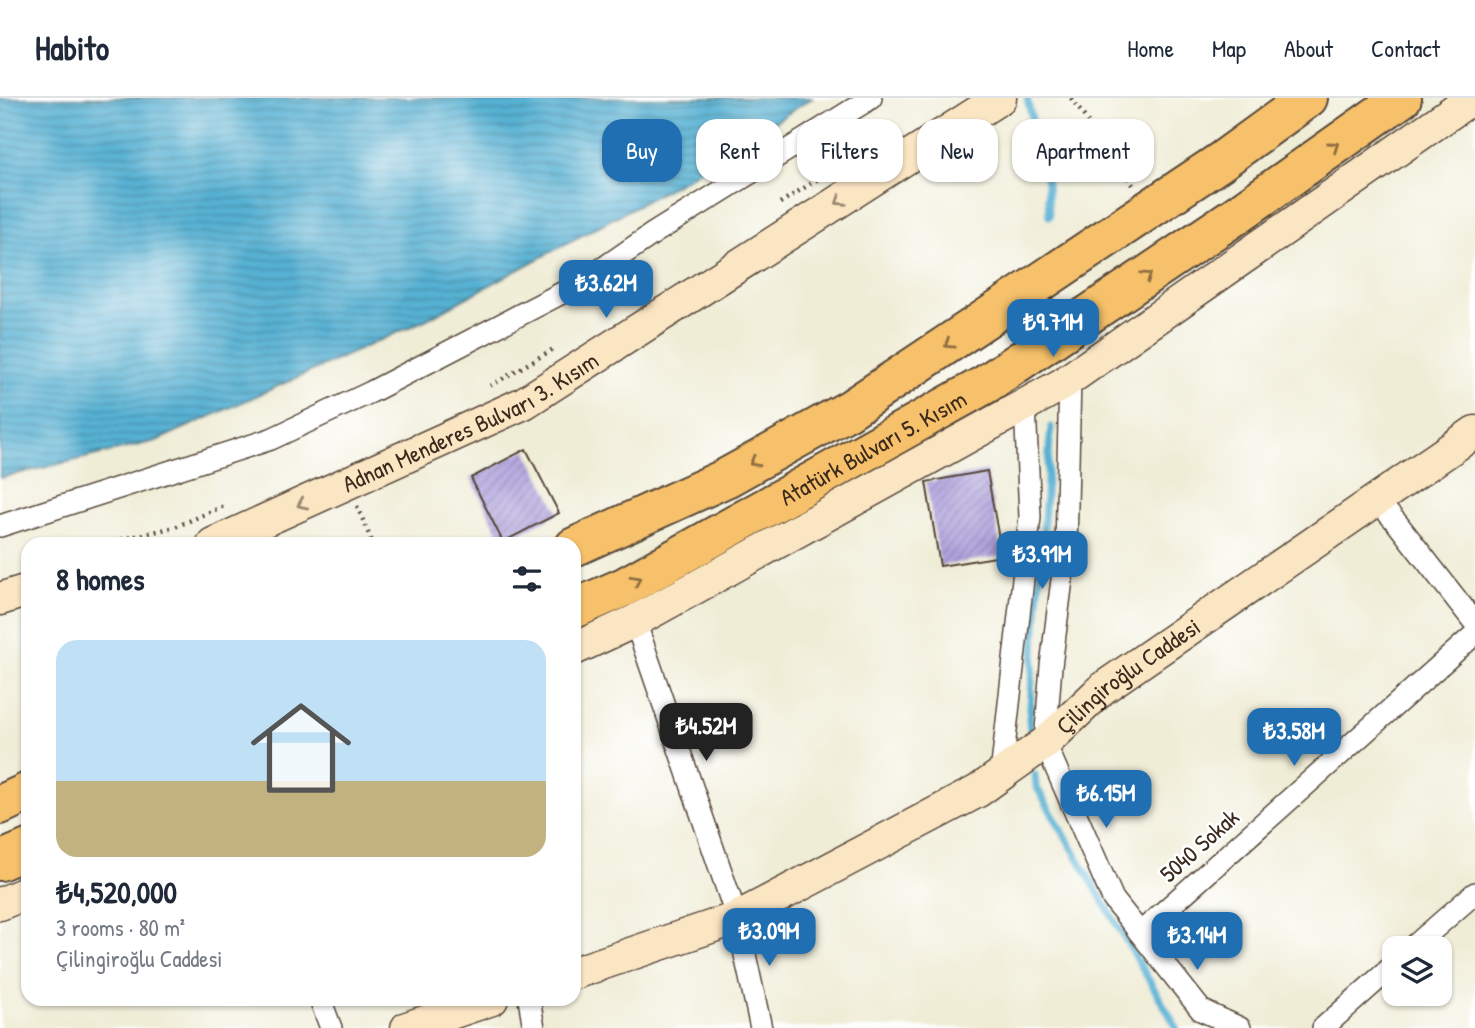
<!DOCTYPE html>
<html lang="en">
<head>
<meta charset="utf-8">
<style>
	body { margin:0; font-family:"Patrick Hand",sans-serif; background:#f6f6f7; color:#1f2937; height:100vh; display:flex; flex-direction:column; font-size:26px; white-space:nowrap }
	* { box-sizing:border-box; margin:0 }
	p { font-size:23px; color:#747a83 }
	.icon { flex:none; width:38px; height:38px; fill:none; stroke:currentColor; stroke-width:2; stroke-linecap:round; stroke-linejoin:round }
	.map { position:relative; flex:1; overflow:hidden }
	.side { position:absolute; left:21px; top:439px; width:560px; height:469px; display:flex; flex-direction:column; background:#fff; border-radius:21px; box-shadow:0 2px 5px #0004 }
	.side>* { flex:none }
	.hud { position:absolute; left:602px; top:21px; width:665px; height:63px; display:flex; gap:14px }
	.buttons { position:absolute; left:1382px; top:838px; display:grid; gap:14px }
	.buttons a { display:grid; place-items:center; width:70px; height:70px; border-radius:14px; background:#fff; box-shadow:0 2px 5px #0004; font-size:35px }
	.price { position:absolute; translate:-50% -60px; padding:0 16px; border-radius:14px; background:#1f6fb2; color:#fff; font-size:23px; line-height:46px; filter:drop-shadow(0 2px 4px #0008) }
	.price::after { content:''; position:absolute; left:50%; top:42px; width:21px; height:16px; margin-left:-10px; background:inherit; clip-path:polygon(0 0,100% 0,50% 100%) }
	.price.active { background:#222; color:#fff }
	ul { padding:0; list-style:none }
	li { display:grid; align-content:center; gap:14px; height:371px; padding:0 35px }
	li span { display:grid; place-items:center; height:217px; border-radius:21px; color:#555 }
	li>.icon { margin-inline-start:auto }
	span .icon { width:126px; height:126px; fill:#fffc; stroke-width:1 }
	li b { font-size:30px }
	h2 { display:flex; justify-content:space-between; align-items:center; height:84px; padding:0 35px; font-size:30px }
	.chip { padding:0 24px; border-radius:21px; background:#fff; box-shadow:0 2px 5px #0004; font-size:24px; line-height:63px }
	.chip.active { background:#1f6fb2; color:#fff }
	header { display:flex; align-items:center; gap:42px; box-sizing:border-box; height:98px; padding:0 35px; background:#fff; border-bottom:2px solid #e0e1e3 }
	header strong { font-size:33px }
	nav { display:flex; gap:38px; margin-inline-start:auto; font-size:24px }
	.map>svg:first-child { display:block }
</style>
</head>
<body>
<header>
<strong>Habito</strong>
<nav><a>Home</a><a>Map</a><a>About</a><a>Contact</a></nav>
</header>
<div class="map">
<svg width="1475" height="930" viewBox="0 0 1475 930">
	<defs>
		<pattern id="water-rules" width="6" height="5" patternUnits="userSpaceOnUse" patternTransform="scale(1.75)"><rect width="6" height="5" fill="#56b1d3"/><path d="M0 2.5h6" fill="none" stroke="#4890ab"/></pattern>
		<pattern id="building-hatch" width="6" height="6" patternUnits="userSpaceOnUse" patternTransform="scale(1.75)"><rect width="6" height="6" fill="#afa2dd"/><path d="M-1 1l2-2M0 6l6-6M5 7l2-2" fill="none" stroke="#9084b3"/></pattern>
	</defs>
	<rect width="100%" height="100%" fill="#fff"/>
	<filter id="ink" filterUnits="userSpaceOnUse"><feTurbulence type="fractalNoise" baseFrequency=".0143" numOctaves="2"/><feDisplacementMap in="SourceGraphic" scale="14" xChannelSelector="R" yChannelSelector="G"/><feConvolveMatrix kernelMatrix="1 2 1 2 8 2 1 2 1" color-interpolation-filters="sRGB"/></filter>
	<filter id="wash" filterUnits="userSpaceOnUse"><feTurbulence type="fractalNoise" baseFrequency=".00686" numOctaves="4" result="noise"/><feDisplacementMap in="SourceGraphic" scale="28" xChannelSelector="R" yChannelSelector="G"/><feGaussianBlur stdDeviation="1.57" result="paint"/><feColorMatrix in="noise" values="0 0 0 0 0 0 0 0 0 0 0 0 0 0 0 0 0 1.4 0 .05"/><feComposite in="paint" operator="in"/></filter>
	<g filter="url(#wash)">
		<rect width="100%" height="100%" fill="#f0edd7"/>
		<path fill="url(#water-rules)" stroke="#486e78" stroke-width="2" d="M0,0H812L684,82L425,222L156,343L0,380Z"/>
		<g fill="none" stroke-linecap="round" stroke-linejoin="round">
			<g stroke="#56b1d3" stroke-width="7">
				<path d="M1027,0L1047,85L1049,118"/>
				<path d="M1030,630L1029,622L1051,329"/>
				<path d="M1035,677L1036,688L1177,930"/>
			</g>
		</g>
		<g id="blocks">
			<g fill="url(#building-hatch)">
				<path d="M526,351L559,415L503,444L471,380Z"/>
				<path d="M987,373L1002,458L940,468L926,384Z"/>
			</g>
		</g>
	</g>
	<g filter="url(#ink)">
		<use href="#blocks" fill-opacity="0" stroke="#56473a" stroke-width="2"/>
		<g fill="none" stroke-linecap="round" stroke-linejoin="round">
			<g stroke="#56473a" stroke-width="24">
				<g id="street">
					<path d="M1070,281L1066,450L1051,568L1045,645L1113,801L1201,912L1240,930"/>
					<path d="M1376,402L1397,425L1475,525"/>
					<path d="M0,428L271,341L371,294L583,184L654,135L871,0"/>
					<path d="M635,523L737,820L761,930"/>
					<path d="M1001,677L1030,419L1025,307"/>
					<path d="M1140,835L1475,536"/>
					<path d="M1412,850L1475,795"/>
					<path d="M320,901L331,930"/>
					<path d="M529,901L534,930"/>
					<path d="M1323,930L1395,866"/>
				</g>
			</g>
			<g stroke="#56473a" stroke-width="35">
				<g id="secondary">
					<path id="s1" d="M213,446L524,305L1000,0"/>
					<path d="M0,501L28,492"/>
					<path d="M574,551L635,523L1061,287L1472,0"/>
					<path d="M0,806L28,794"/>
					<path id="s2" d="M574,875L737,820L978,693L1045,645L1103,590L1475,334"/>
					<path d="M407,930L492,901"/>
				</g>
			</g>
			<g stroke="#56473a" stroke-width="42">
				<g id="highway">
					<path d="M574,449L726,380L849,312L1220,64L1308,0"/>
					<path id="s3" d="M574,511L624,489L986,286L1238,116L1402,0"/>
					<path d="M0,707L28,694"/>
					<path d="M0,763L28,751"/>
				</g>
			</g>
			<g stroke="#56473a" stroke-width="4.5" stroke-dasharray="2 5" stroke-linecap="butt">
				<path d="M1071,0L1133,87"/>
				<path d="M780,105L858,56"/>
				<path d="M490,288L555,250"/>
				<path d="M357,408L373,446"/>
				<path d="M101,446L175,429L224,408"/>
			</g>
			<use href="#street" stroke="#fff" stroke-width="21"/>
			<use href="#secondary" stroke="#fbe6c4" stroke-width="32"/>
			<use href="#highway" stroke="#f6c16b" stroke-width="38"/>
		</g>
		<defs><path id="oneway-chevron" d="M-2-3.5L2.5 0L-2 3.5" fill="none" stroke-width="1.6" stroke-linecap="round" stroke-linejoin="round" transform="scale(1.75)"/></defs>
		<g stroke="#8f6e41">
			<use href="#oneway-chevron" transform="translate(1334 48) rotate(-35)"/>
			<use href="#oneway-chevron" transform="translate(1147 178) rotate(-34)"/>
			<use href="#oneway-chevron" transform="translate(949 246) rotate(146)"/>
			<use href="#oneway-chevron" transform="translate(754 364) rotate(151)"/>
			<use href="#oneway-chevron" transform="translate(636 482) rotate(-29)"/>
		</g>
		<g stroke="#9b8871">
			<use href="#oneway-chevron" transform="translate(840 103) rotate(147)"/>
			<use href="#oneway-chevron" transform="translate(302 406) rotate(156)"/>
		</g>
	</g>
	<g text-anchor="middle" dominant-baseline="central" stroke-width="5" stroke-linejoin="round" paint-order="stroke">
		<g font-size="24" fill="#3b2a1e" stroke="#fff">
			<text stroke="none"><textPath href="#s1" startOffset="285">Adnan Menderes Bulvarı 3. Kısım</textPath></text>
			<text stroke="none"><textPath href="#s3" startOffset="340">Atatürk Bulvarı 5. Kısım</textPath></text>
			<text stroke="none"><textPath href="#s2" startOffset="634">Çilingiroğlu Caddesi</textPath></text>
			<text transform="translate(1199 747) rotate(-42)">5040 Sokak</text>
		</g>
	</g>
</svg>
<div class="buttons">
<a><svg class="icon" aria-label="layers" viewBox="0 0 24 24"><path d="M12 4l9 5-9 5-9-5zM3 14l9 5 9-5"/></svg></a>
</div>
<b class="price" style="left:606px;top:222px">₺3.62M</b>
<b class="price" style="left:1053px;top:261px">₺9.71M</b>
<b class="price" style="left:1042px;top:493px">₺3.91M</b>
<b class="price active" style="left:706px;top:665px">₺4.52M</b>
<b class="price" style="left:1294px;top:670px">₺3.58M</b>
<b class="price" style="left:1106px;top:732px">₺6.15M</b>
<b class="price" style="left:769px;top:870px">₺3.09M</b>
<b class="price" style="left:1197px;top:874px">₺3.14M</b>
<div class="hud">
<a class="chip active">Buy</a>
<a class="chip">Rent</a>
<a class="chip">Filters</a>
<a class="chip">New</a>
<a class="chip">Apartment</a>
</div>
<section class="side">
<h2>8 homes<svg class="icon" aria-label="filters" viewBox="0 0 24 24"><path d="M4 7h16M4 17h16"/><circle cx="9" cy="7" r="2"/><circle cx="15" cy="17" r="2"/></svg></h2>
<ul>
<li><span style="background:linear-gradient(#bfe0f5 65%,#c2b280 0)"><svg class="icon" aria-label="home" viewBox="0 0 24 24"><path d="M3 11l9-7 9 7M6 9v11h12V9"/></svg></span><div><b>₺4,520,000</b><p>3 rooms · 80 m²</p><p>Çilingiroğlu Caddesi</p></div></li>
</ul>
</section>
</div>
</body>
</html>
